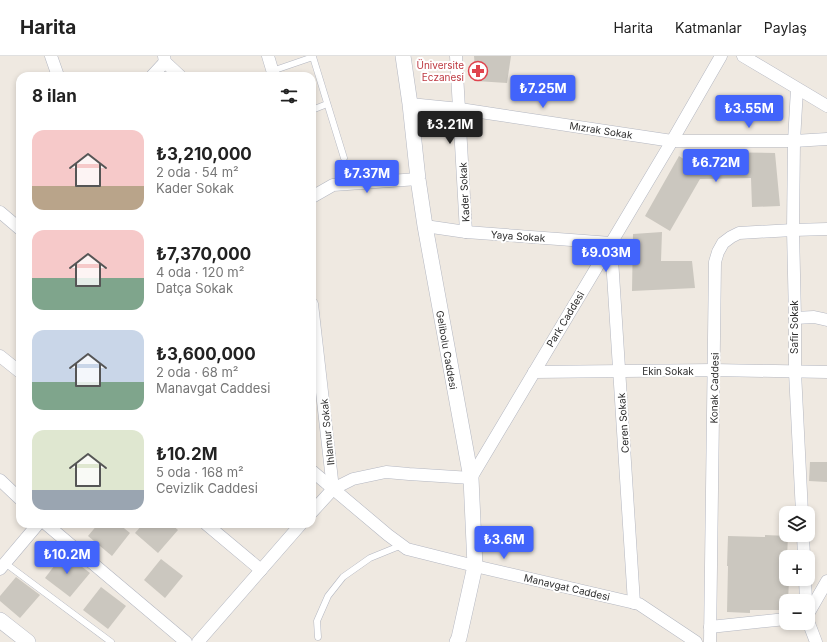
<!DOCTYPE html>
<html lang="tr">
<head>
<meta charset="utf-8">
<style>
	body { margin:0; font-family:Inter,sans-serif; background:#f2f2f2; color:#222; height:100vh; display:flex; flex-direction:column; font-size:15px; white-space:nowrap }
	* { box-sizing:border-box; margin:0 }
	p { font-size:13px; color:#767676 }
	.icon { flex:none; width:22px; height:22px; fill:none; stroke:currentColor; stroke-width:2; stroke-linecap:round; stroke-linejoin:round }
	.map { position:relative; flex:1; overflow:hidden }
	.side { position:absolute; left:16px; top:16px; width:300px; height:456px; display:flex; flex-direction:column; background:#fff; border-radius:12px; box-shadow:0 2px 6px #0003 }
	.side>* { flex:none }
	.buttons { position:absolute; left:779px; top:450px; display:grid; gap:8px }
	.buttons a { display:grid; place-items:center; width:36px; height:36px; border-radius:8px; background:#fff; box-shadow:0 2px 6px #0003; font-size:20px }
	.price { position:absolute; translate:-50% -34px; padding:0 9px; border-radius:4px; background:#4264fb; color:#fff; font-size:13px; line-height:26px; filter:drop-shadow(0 1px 2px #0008) }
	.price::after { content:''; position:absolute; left:50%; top:24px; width:12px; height:9px; margin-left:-6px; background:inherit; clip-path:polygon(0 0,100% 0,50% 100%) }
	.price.current { background:#222; color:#fff }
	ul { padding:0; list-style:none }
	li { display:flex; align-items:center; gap:12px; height:100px; padding:0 16px }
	li span { display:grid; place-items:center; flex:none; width:112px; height:80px; border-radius:12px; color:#555 }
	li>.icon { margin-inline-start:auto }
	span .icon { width:48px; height:48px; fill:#fffc; stroke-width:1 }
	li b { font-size:17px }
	h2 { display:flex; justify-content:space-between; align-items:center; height:48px; padding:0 16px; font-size:17px }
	header { display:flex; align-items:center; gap:24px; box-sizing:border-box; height:56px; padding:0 20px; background:#fff; border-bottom:1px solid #e0e0e0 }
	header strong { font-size:19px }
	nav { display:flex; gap:22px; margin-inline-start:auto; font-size:14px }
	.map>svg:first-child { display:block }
</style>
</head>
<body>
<header>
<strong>Harita</strong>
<nav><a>Harita</a><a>Katmanlar</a><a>Paylaş</a></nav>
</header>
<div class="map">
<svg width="827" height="586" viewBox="0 0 827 586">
	<rect width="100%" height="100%" fill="#efe9e1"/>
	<g fill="#cbc7bf">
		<path d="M474,0H511L507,27L476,25Z"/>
		<path d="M708,96L775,97L780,150L752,151L751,122L700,123L670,175L645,160L679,100L708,119Z"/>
		<path d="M662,176L661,205H692L695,232L632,235L633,178Z"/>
		<path d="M810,406H827V426L809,425Z"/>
		<path d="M98,468H119L130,477L112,500L88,480Z"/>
		<path d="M143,468H171L178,474L158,497L135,477Z"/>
		<path d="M765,479L788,480L787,501H786V524H789L788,545H786V554H750V557L727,556L728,510H727L728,480L765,481Z"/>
		<path d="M64,497L90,517L70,541L45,522Z"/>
		<path d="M161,503L183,520L165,542L144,524Z"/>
		<path d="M16,521L40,539L20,562L0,545V540Z"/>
		<path d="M101,531L126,550L108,573L83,554Z"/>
	</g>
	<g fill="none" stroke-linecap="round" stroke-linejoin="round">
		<g stroke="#b4b7c1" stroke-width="7">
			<g id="service">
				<path d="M272,15L313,1L344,102"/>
				<path d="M312,54L327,48"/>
				<path d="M5,507L111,586"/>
				<path d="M318,581L317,565L328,540L343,521L370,502L402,489"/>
			</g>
		</g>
		<g stroke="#b4b7c1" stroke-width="13">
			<g id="minor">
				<path d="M51,0L58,20"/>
				<path d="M164,0L165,6L180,20"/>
				<path d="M268,0L274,20"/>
				<path d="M456,0L466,176"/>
				<path d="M743,0L827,50"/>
				<path d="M152,20L165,6"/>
				<path d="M797,33L794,85L793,174L795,262V316L802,457"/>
				<path d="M410,48L460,53L672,85H794L827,83"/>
				<path d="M312,141L333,129L418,123"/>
				<path d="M0,156L20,173"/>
				<path d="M425,170L466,176L611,187L634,547"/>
				<path d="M312,248L333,433"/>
				<path d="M795,262L814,261L827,264"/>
				<path d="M0,300L20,316"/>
				<path d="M534,316L714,314L827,316"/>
				<path d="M312,415L388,479L407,493L475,510L639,548L696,586"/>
				<path d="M0,424L20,443"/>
				<path d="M312,456L333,433L353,423L386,416L409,418L471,422L672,85L721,0"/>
				<path d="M46,468L186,586"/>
				<path d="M206,468L261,514"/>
				<path d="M803,479L804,501"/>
				<path d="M0,513L38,468"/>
				<path d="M805,523L806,545"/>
				<path d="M808,558L827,525"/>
				<path d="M808,565L816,586"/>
				<path d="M710,571L786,563"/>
				<path d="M198,586L301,468"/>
				<path d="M710,586L715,206L718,196L723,187L731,181L739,177L793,174L827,173"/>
			</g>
		</g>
		<g stroke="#b4b7c1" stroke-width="16">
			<g id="tertiary">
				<path d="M403,0L410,48L418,123L425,170L471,422L475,510L459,582L457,586"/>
				<path d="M0,564L28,586"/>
			</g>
		</g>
		<use href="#service" stroke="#fff" stroke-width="6"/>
		<use href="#minor" stroke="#fff" stroke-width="12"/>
		<use href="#tertiary" stroke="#fff" stroke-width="15"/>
	</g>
	<defs>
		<g id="pharmacy-ring" transform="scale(1)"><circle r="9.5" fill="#fff" stroke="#e0444e" stroke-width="1.5"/><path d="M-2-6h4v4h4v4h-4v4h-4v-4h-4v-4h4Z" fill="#e0444e"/></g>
	</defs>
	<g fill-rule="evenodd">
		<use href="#pharmacy-ring" x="478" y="15"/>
	</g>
	<g text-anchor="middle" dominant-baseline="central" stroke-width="4" stroke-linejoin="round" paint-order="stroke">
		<g font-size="10" fill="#be3a42" stroke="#fff" text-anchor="end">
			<text x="464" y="9">Üniversite<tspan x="464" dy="12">Eczanesi</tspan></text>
		</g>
		<g font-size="10" fill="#2e2e2e" stroke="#fff">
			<text transform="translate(601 74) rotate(9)">Mızrak Sokak</text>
			<text transform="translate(464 136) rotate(-93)">Kader Sokak</text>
			<text transform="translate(518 180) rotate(4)">Yaya Sokak</text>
			<text transform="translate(565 263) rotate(-59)">Park Caddesi</text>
			<text transform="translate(794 271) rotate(-90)">Safir Sokak</text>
			<text transform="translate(447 294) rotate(80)">Gelibolu Caddesi</text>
			<text x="668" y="315">Ekin Sokak</text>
			<text transform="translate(714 332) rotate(-89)">Konak Caddesi</text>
			<text transform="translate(623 367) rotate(-94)">Ceren Sokak</text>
			<text transform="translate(327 376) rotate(-96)">Ihlamur Sokak</text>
			<text transform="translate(567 531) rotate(13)">Manavgat Caddesi</text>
		</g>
	</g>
</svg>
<div class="buttons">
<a><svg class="icon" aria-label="layers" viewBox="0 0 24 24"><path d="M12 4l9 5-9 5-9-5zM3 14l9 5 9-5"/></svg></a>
<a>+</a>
<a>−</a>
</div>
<b class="price" style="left:543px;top:53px">₺7.25M</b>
<b class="price" style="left:749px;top:73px">₺3.55M</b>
<b class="price current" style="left:450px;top:89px">₺3.21M</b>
<b class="price" style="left:716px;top:127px">₺6.72M</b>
<b class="price" style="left:367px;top:138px">₺7.37M</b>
<b class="price" style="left:606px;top:217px">₺9.03M</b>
<b class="price" style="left:504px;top:504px">₺3.6M</b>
<b class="price" style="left:67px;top:519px">₺10.2M</b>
<section class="side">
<h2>8 ilan<svg class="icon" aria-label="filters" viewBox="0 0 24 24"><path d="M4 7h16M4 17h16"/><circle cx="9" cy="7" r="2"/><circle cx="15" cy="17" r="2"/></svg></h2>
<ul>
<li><span style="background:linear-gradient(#f6c9c9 70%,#b9a48a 0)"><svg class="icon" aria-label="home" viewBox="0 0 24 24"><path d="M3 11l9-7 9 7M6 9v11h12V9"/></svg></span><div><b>₺3,210,000</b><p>2 oda · 54 m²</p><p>Kader Sokak</p></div></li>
<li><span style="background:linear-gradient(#f6c9c9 60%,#7fa58c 0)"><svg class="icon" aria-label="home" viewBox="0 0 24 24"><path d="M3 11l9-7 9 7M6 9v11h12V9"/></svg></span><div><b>₺7,370,000</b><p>4 oda · 120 m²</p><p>Datça Sokak</p></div></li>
<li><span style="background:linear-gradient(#c9d6e8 65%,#7fa58c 0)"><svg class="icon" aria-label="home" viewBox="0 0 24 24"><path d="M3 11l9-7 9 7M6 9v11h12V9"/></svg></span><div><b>₺3,600,000</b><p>2 oda · 68 m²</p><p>Manavgat Caddesi</p></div></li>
<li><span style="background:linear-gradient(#dfe7d0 75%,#9aa5b1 0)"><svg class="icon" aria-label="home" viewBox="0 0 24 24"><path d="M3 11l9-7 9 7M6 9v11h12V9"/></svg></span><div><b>₺10.2M</b><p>5 oda · 168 m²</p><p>Cevizlik Caddesi</p></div></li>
</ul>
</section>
</div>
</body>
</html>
